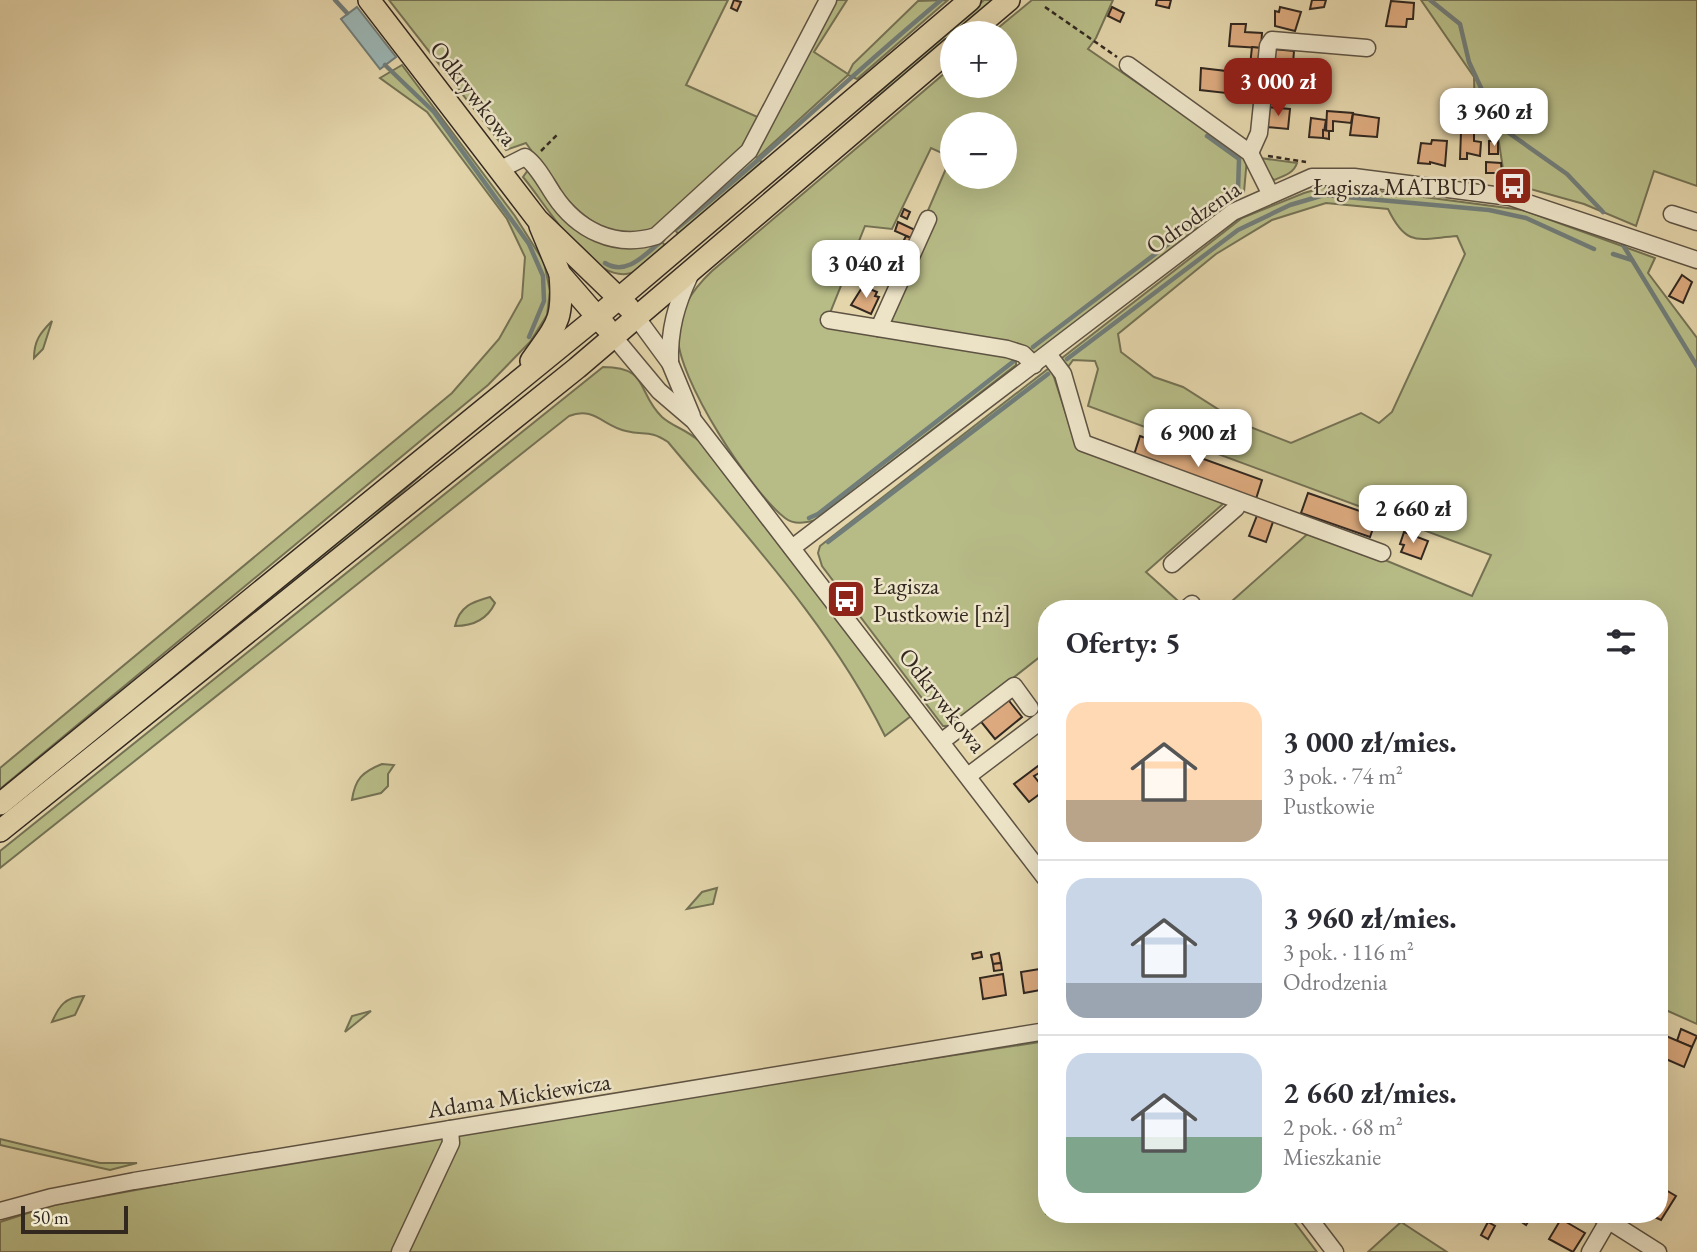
<!DOCTYPE html>
<html lang="pl">
<head>
<meta charset="utf-8">
<style>
	body { margin:0; font-family:"EB Garamond",serif; background:#f7f7f7; color:#2b2b33; height:100vh; display:flex; flex-direction:column; font-size:26px; white-space:nowrap }
	* { box-sizing:border-box; margin:0 }
	p { font-size:23px; color:#7c7c81 }
	.icon { flex:none; width:38px; height:38px; fill:none; stroke:currentColor; stroke-width:2; stroke-linecap:round; stroke-linejoin:round }
	.map { position:relative; flex:1; overflow:hidden }
	.side { position:absolute; left:1038px; top:600px; width:630px; height:623px; display:flex; flex-direction:column; background:#fff; border-radius:28px; box-shadow:0 7px 28px #0002 }
	.side>* { flex:none }
	.buttons { position:absolute; left:940px; top:21px; display:grid; gap:14px }
	.buttons a { display:grid; place-items:center; width:77px; height:77px; border-radius:50%; background:#fff; box-shadow:0 7px 28px #0002; font-size:35px }
	.scale { position:absolute; left:21px; bottom:18px; width:107px; box-sizing:border-box; padding-left:7px; border:4px solid #322820; border-top:0; font-size:19px; line-height:24px; white-space:nowrap; color:#322820; -webkit-text-stroke:5px #ede4c8; paint-order:stroke }
	.price { position:absolute; translate:-50% -60px; padding:0 16px; border-radius:14px; background:#fff; color:#222; font-size:23px; line-height:46px; filter:drop-shadow(0 2px 4px #0008) }
	.price::after { content:''; position:absolute; left:50%; top:42px; width:21px; height:16px; margin-left:-10px; background:inherit; clip-path:polygon(0 0,100% 0,50% 100%) }
	.price.active { background:#8f2418; color:#fff }
	ul { padding:0; list-style:none }
	li { display:flex; align-items:center; gap:21px; height:175px; padding:0 28px }
	li+li { border-top:2px solid #e1e1e2 }
	li span { display:grid; place-items:center; flex:none; width:196px; height:140px; border-radius:21px; color:#555 }
	li>.icon { margin-inline-start:auto }
	span .icon { width:84px; height:84px; fill:#fffc; stroke-width:1 }
	li b { font-size:30px }
	h2 { display:flex; justify-content:space-between; align-items:center; height:84px; padding:0 28px; font-size:30px }
	.map>svg:first-child { display:block }
</style>
</head>
<body>
<div class="map">
<svg width="1697" height="1252" viewBox="0 0 1697 1252">
	<rect width="100%" height="100%" fill="#e4d5ab"/>
	<filter id="stains"><feTurbulence type="fractalNoise" baseFrequency=".00286" numOctaves="4"/><feColorMatrix values="0 0 0 0 .2 0 0 0 0 .09 0 0 0 0 .02 0 0 0 .5 -.17"/></filter>
	<radialGradient id="worn" r=".72"><stop offset=".6" stop-color="#630" stop-opacity="0"/><stop offset="1" stop-color="#630" stop-opacity=".3"/></radialGradient>
	<g fill="#b7bc87" stroke="#747254" stroke-width="2" fill-rule="evenodd">
		<path d="M389,0H728L686,85L762,119L752,141L650,234C640,233 628,234 618,232C575,223 549,175 526,143L506,150Z"/>
		<path d="M833,0H847L814,52L848,74L853,64L918,1L948,0L857,79L848,75L757,158L762,162L679,235L672,226L726,182Z"/>
		<path d="M984,0H997L958,33H952V38L873,104L870,100Z"/>
		<path d="M1032,0H1113L1096,38L1088,49L1247,158L1244,192L1035,354L892,325L890,316L926,215L951,157L931,148L892,229L865,226L826,323L1016,357V365L816,520C805,523 794,525 785,518C752,493 676,377 678,335C678,309 694,288 712,271L952,67V86H1004V33H992ZM952,124H1004V177H952Z"/>
		<path d="M1421,0H1697V186L1654,171L1636,226L1584,204L1505,182L1496,123L1475,118L1474,77Z"/>
		<path d="M402,65L515,216L544,262L550,291L547,315L530,342L488,385L0,789V768L452,393L499,339L522,298L525,257L507,219L427,112L380,78Z"/>
		<path d="M1260,158L1297,163C1294,173 1284,176 1274,180L1266,172Z"/>
		<path d="M528,170L581,230L659,238L666,247C655,257 642,272 626,274C588,278 546,204 523,177Z"/>
		<path d="M1332,185L1523,210L1655,258L1648,273L1697,338V1024L1659,1007V609H1223L1312,530L1472,596L1491,555L1088,406L1098,369L1095,361L1073,360L1068,367L1053,374L1077,448L1224,503L1146,572L1187,609H1046V652L952,726H943L822,566L818,553L820,546L1242,218L1304,193ZM1326,203L1388,209C1407,248 1418,239 1457,236L1465,254L1392,412L1379,423L1361,413L1291,443L1240,423L1183,387L1154,377L1121,352L1118,334L1216,254L1272,220Z"/>
		<path d="M52,321L43,349L34,358C34,341 40,333 52,321Z"/>
		<path d="M603,367C650,367 636,392 662,417C673,427 686,429 699,441L911,716L885,736C831,626 746,536 668,442C649,429 644,436 626,431C603,426 594,406 569,416L0,868V851Z"/>
		<path d="M416,477H419L338,548L0,821V817Z"/>
		<path d="M490,597L495,603C487,620 473,626 455,626C460,606 472,602 490,597Z"/>
		<path d="M382,764L394,765L388,774V786L381,793L352,800C355,779 362,772 382,764Z"/>
		<path d="M717,888L713,904L687,909L702,892Z"/>
		<path d="M84,996L75,1015L52,1022C59,1006 65,997 84,996Z"/>
		<path d="M371,1011L345,1032L352,1016Z"/>
		<path d="M1046,1041V1214L1289,1215L1317,1252H0V1222L53,1205L456,1132Z"/>
		<path d="M0,1139L100,1163H137L110,1170L0,1145Z"/>
		<path d="M1401,1222L1447,1252H1368Z"/>
	</g>
	<path fill="#9bb6b5" stroke="#717d79" stroke-width="2" d="M357,7L396,57L380,69L341,19Z"/>
	<g fill="none" stroke-linecap="round" stroke-linejoin="round">
		<g stroke="#717d79" stroke-width="4.5">
			<path d="M335,0L347,13"/>
			<path d="M1430,0L1460,24L1469,62L1495,118L1506,131L1567,174L1603,212"/>
			<path d="M385,65L434,112L529,244L543,276L544,301L529,337"/>
			<path d="M676,229C767,156 851,75 941,0"/>
			<path d="M1623,245L1697,366"/>
			<path d="M1613,254L1632,260"/>
			<path d="M605,263C627,277 646,253 663,240"/>
			<path d="M1033,347L1238,191L1239,159L1207,136"/>
			<path d="M1067,359L1238,230L1290,205L1324,195L1489,210L1526,218L1594,249"/>
			<path d="M809,518L818,514L1014,361"/>
			<path d="M828,542L1048,374"/>
		</g>
	</g>
	<g fill="#dcaa7e" stroke="#322820" stroke-width="2">
		<path d="M734,0L741,2L737,11L731,8Z"/>
		<path d="M1157,0H1171L1169,8L1156,5Z"/>
		<path d="M1312,0H1326L1324,7L1310,9Z"/>
		<path d="M1391,1L1414,3L1413,19H1407L1406,27L1386,26Z"/>
		<path d="M1112,7L1124,13L1120,22L1108,16Z"/>
		<path d="M1280,7L1301,12L1295,31L1275,26V11L1279,12Z"/>
		<path d="M1231,24H1246L1245,32L1262,33L1261,48L1229,46Z"/>
		<path d="M1252,47L1261,48L1259,85L1248,84Z"/>
		<path d="M1273,49L1294,51L1291,89L1268,87Z"/>
		<path d="M1201,68L1226,71V93L1200,90Z"/>
		<rect x="1241" y="75" width="7" height="9"/>
		<path d="M1268,107L1290,109L1288,129L1267,127Z"/>
		<path d="M1327,111L1353,113L1351,123L1333,121V131H1326Z"/>
		<path d="M1353,114L1379,118L1377,137L1350,135Z"/>
		<path d="M1311,118L1326,120L1323,138L1309,137Z"/>
		<path d="M1323,130L1329,131V139L1323,138Z"/>
		<path d="M1461,132L1474,133V141L1481,142L1480,156L1467,153V159H1460Z"/>
		<path d="M1432,140L1447,141L1445,166L1430,162V164L1418,163L1421,143L1431,144Z"/>
		<rect x="1489" y="141" width="9" height="13"/>
		<path d="M1486,162L1501,163L1502,173H1486Z"/>
		<path d="M904,209L910,212L907,219L901,216Z"/>
		<path d="M898,222L915,230L911,238L895,231Z"/>
		<path d="M906,236L914,239L908,252L900,248Z"/>
		<path d="M1682,275L1692,282L1683,303L1669,296Z"/>
		<path d="M863,286L877,292L875,296L879,297L871,314L851,305Z"/>
		<path d="M1140,436L1262,480L1255,502L1133,458Z"/>
		<path d="M1308,493L1377,517L1370,537L1301,513Z"/>
		<path d="M1258,513L1274,519L1266,542L1249,536Z"/>
		<path d="M1404,532L1428,541L1421,559L1401,552L1404,545L1400,544Z"/>
		<path d="M1006,697L1022,717L995,739L978,718Z"/>
		<path d="M1046,760V769L1034,776L1045,790L1029,802L1014,784Z"/>
		<path d="M981,952L982,957L973,959L972,954Z"/>
		<path d="M999,953L1001,963L993,964L991,955Z"/>
		<path d="M1001,963L1002,970L994,971L993,964Z"/>
		<path d="M1046,968V989L1024,993L1021,972Z"/>
		<path d="M1003,974L1006,995L983,999L980,978Z"/>
		<path d="M1681,1029L1697,1036L1692,1047L1677,1041Z"/>
		<path d="M1659,1033L1692,1047L1684,1067L1659,1056Z"/>
		<path d="M1664,1189L1676,1196L1661,1220L1648,1214H1659V1192Z"/>
		<path d="M1510,1214H1533L1526,1225Z"/>
		<path d="M1561,1219L1585,1233L1573,1252L1549,1239Z"/>
		<path d="M1488,1222L1495,1226L1488,1239L1481,1235Z"/>
	</g>
	<g fill="none" stroke-linecap="round" stroke-linejoin="round">
		<g stroke="#5e5343" stroke-width="19">
			<g id="minor">
				<path d="M1128,65L1250,153L1270,193"/>
				<path d="M1250,153L1259,133L1268,46L1272,40L1367,48"/>
				<path d="M499,170L525,157C537,165 546,183 554,195C577,230 615,249 656,236L749,151L828,0"/>
				<path d="M1672,214L1697,222"/>
				<path d="M637,318L670,363L692,416"/>
				<path d="M829,320L1007,349L1023,354L1034,365"/>
				<path d="M879,328L928,219"/>
				<path d="M614,337L659,391L694,421L1046,879"/>
				<path d="M1048,354L1063,374L1083,443L1382,553"/>
				<path d="M670,363C669,330 676,305 690,275"/>
				<path d="M792,548L1233,212L1312,177H1354L1510,197L1697,260"/>
				<path d="M1172,564L1236,508L1239,501"/>
				<path d="M1186,609L1192,604"/>
				<path d="M941,742L1014,686L1030,708"/>
				<path d="M968,776L1046,717"/>
				<path d="M0,1211L52,1197L134,1181L1046,1031"/>
				<path d="M1306,1214L1335,1252"/>
				<path d="M1598,1214L1658,1252"/>
				<path d="M400,1252L451,1143L450,1129"/>
				<path d="M1590,1252L1608,1221"/>
			</g>
		</g>
		<g stroke="#322820" stroke-width="24">
			<g id="major">
				<path d="M369,0L537,219L629,308"/>
				<path d="M970,33L1009,0"/>
				<path d="M540,226L560,274L606,327"/>
				<path d="M531,361C557,324 564,321 560,274"/>
				<path d="M0,804L597,317L970,0"/>
				<path d="M0,831L577,368L952,48"/>
			</g>
		</g>
		<g stroke="#322820" stroke-width="2.5" stroke-dasharray="5 3.5" stroke-linecap="butt">
			<path d="M1045,7L1117,57"/>
			<path d="M541,151L558,134"/>
			<path d="M1268,156L1306,162"/>
		</g>
		<use href="#minor" stroke="#ede4c8" stroke-width="16"/>
		<use href="#major" stroke="#e4d5ab" stroke-width="21"/>
	</g>
	<defs>
		<g id="bus-square" transform="scale(2.0125)"><rect x="-9" y="-9" width="18" height="18" rx="4" fill="#8f2418" stroke="#ede4c8"/><path d="M-5-6H5V4H4V6H2V4H-2V6H-4V4H-5ZM-3.5-4V0h7V-4ZM-3.5 1.2v1.5H-2V1.2ZM2 1.2v1.5H3.5V1.2Z" fill="#fff"/></g>
	</defs>
	<g fill-rule="evenodd">
		<use href="#bus-square" x="1513" y="186"/>
		<use href="#bus-square" x="846" y="599"/>
	</g>
	<g text-anchor="middle" dominant-baseline="central" stroke-width="5" stroke-linejoin="round" paint-order="stroke">
		<g font-size="24" fill="#322820" stroke="#ede4c8">
			<text transform="translate(474 93) rotate(52)">Odkrywkowa</text>
			<text transform="translate(1193 217) rotate(-35)">Odrodzenia</text>
			<text transform="translate(943 700) rotate(52)">Odkrywkowa</text>
			<text transform="translate(519 1095) rotate(-9)">Adama Mickiewicza</text>
		</g>
		<g font-size="24" fill="#322820" stroke="#ede4c8" text-anchor="end">
			<text x="1486" y="186">Łagisza MATBUD</text>
			<text x="873" y="585" text-anchor="start">Łagisza<tspan x="873" dy="28">Pustkowie [nż]</tspan></text>
		</g>
	</g>
	<rect width="100%" height="100%" filter="url(#stains)"/>
	<rect width="100%" height="100%" fill="url(#worn)"/>
</svg>
<div class="buttons">
<a>+</a>
<a>−</a>
</div>
<div class="scale">50 m</div>
<b class="price active" style="left:1278px;top:118px">3 000 zł</b>
<b class="price" style="left:1494px;top:148px">3 960 zł</b>
<b class="price" style="left:866px;top:300px">3 040 zł</b>
<b class="price" style="left:1198px;top:469px">6 900 zł</b>
<b class="price" style="left:1413px;top:545px">2 660 zł</b>
<section class="side">
<h2>Oferty: 5<svg class="icon" aria-label="filters" viewBox="0 0 24 24"><path d="M4 7h16M4 17h16"/><circle cx="9" cy="7" r="2"/><circle cx="15" cy="17" r="2"/></svg></h2>
<ul>
<li><span style="background:linear-gradient(#ffd9b3 70%,#b9a48a 0)"><svg class="icon" aria-label="home" viewBox="0 0 24 24"><path d="M3 11l9-7 9 7M6 9v11h12V9"/></svg></span><div><b>3 000 zł/mies.</b><p>3 pok. · 74 m²</p><p>Pustkowie</p></div></li>
<li><span style="background:linear-gradient(#c9d6e8 75%,#9aa5b1 0)"><svg class="icon" aria-label="home" viewBox="0 0 24 24"><path d="M3 11l9-7 9 7M6 9v11h12V9"/></svg></span><div><b>3 960 zł/mies.</b><p>3 pok. · 116 m²</p><p>Odrodzenia</p></div></li>
<li><span style="background:linear-gradient(#c9d6e8 60%,#7fa58c 0)"><svg class="icon" aria-label="home" viewBox="0 0 24 24"><path d="M3 11l9-7 9 7M6 9v11h12V9"/></svg></span><div><b>2 660 zł/mies.</b><p>2 pok. · 68 m²</p><p>Mieszkanie</p></div></li>
</ul>
</section>
</div>
</body>
</html>
